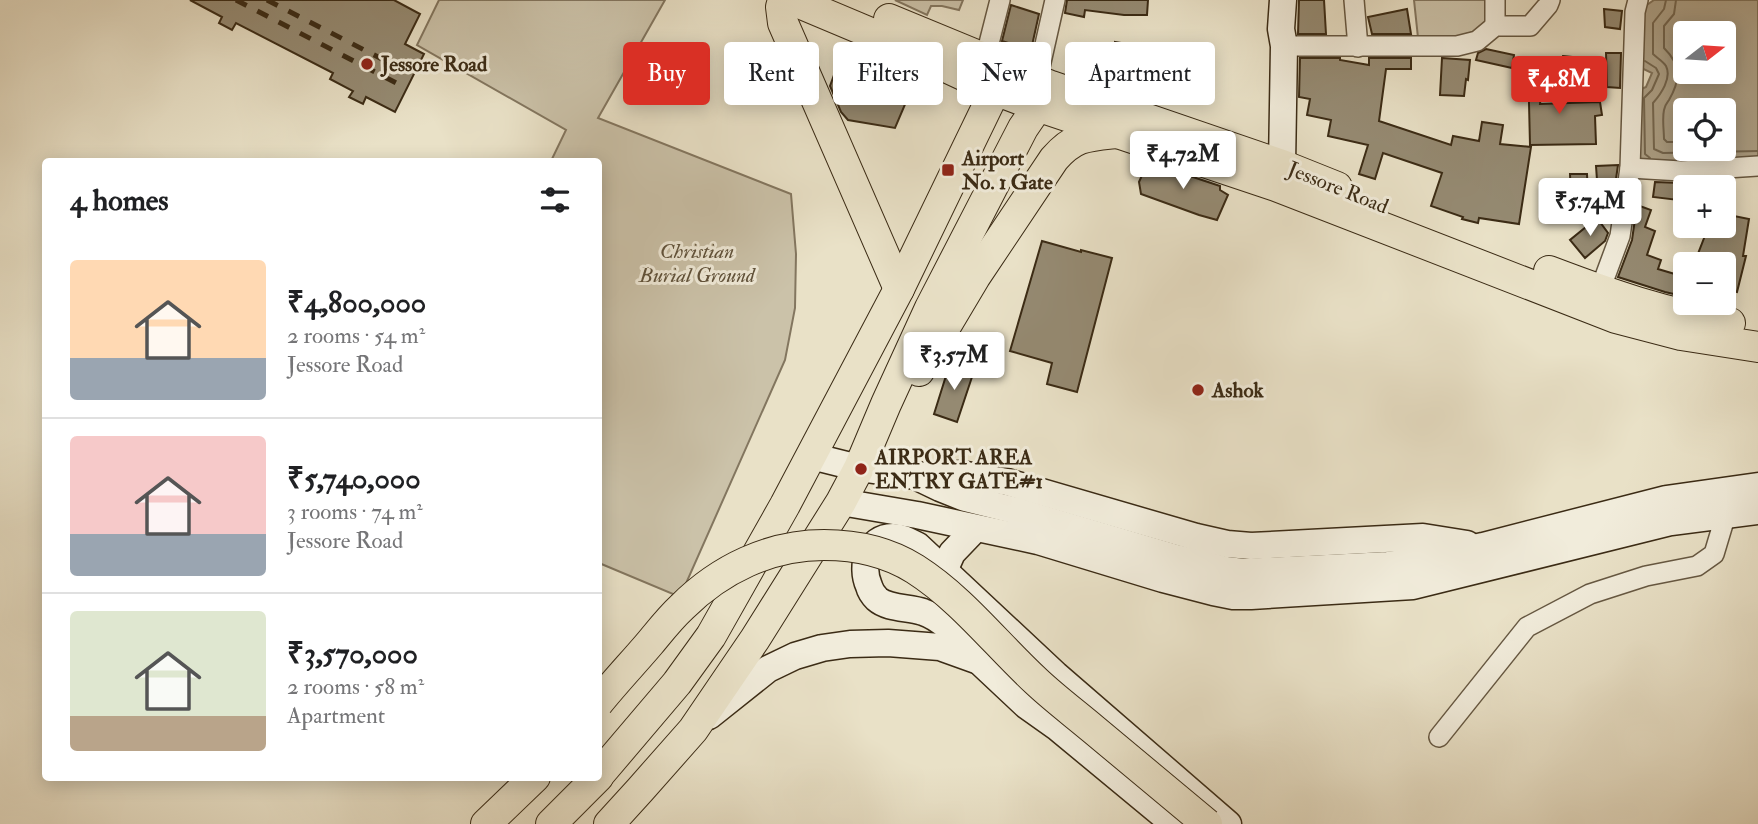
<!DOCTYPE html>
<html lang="en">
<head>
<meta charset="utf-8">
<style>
	body { margin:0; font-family:"IM FELL Double Pica",serif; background:#f6f6f6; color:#202124; height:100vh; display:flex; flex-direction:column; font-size:26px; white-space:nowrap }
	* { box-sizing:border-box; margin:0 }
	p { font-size:23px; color:#757577 }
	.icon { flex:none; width:38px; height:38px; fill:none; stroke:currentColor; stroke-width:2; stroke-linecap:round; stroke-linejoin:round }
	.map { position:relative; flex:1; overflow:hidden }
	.details { position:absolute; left:42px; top:158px; width:560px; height:623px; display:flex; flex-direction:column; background:#fff; border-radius:7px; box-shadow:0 4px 18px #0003 }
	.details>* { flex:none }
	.banner { position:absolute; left:623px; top:42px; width:665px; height:63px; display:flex; gap:14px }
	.needle { width:46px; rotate:73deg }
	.buttons { position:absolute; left:1673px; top:21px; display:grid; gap:14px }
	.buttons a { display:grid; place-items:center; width:63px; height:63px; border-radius:7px; background:#fff; box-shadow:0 4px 18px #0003; font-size:35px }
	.price { position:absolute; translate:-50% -60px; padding:0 16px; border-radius:7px; background:#fff; color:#222; font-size:23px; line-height:46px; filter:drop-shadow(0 2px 4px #0008) }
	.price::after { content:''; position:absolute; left:50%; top:42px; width:21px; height:16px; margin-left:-10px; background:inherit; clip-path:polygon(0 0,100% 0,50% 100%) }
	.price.active { background:#d93025; color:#fff }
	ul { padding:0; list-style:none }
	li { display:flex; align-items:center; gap:21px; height:175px; padding:0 28px }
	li+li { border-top:2px solid #e0e0e0 }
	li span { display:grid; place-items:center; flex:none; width:196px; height:140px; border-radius:7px; color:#555 }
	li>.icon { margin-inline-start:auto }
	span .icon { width:84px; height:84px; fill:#fffc; stroke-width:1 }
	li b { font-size:30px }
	h2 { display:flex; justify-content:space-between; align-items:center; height:84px; padding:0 28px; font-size:30px }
	.chip { padding:0 24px; border-radius:7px; background:#fff; box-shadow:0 4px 18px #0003; font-size:24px; line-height:63px }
	.chip.active { background:#d93025; color:#fff }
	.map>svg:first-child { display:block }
</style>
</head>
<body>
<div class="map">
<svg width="1758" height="824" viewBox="0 0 1758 824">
	<rect width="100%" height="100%" fill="#e9e1c7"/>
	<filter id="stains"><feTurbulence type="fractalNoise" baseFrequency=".00286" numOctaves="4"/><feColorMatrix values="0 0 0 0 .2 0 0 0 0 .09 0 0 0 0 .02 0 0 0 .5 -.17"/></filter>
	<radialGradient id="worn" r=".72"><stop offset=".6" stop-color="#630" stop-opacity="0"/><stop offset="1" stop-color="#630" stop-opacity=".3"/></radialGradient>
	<g fill="#cbc2a9" stroke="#83765f" stroke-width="2">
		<path d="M439,0H665L598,118L791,194L796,254L795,308L785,360L680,597L599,563L598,161H551L566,130L417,45Z"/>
		<path d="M895,0H963L959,10L942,6H931L927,15Z"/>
		<path d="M1414,0H1495V26L1419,47Z"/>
	</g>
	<path fill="#aea38a" stroke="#80735b" stroke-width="2" fill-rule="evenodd" d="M1654,0H1758V166L1638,160L1637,91L1646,87L1652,73L1637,66L1644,7ZM1685,33H1724V72H1685ZM1685,110H1724V149H1685Z"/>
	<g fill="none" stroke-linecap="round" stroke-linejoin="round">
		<g stroke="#746750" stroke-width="2">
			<path d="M1666,0L1664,9L1653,23V54C1657,58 1663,61 1666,66C1672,78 1661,94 1653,103L1654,149L1663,153L1758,151"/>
			<path d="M1676,0L1674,14L1664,26V48C1681,65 1681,79 1669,100C1666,104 1665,105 1664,110C1662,119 1664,130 1664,139L1667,142H1685"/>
			<path d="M1645,61L1656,68L1659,74L1652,90L1644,98L1645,154L1650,158"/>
		</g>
	</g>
	<g fill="#958a72" stroke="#3b2b15" stroke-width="2">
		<path d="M190,0H394L420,14L405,44L424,54L395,112L366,97L363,104L349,97L353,91L330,79L333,73L236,23L232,30L219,23L222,17Z"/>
		<path d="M1067,0H1148L1147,15H1124L1085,10L1084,17L1065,13Z"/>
		<path d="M1299,0H1324L1326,34H1298Z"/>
		<path d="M1011,5L1039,14L1031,50L1002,41Z"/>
		<path d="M1407,9L1411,34H1372L1368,17Z"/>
		<path d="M1604,9L1622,11L1620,29L1605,27Z"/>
		<path d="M1115,42L1164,50V47L1193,50L1189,81L1147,76L1146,82L1110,76Z"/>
		<path d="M1486,49L1514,55L1512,68L1476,60L1478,53Z"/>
		<path d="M1606,53H1621L1620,88L1607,87Z"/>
		<path d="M841,56L912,88L895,128L848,120L841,112L830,86Z"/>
		<path d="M1563,56L1581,58L1579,76L1561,74Z"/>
		<path d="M1300,58H1340V60L1369,65V58H1411V69H1386L1379,121L1451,145L1453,136L1479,141L1482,122L1503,125L1500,144L1531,147L1519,224L1479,218L1478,223L1462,219L1463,217L1431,206L1442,173L1383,153L1375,179L1359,174L1368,145L1328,136L1331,120L1307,115L1310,99L1299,97Z"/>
		<path d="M1442,58L1470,60L1468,80L1466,79L1464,96L1440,95Z"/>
		<path d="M1528,61L1545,62L1540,104L1600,102L1602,115L1595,116L1596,144L1530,145Z"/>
		<path d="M1148,162L1220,186V190L1228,195L1217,220L1199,215L1141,194L1139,182Z"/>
		<path d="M1618,165L1616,179L1597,180L1596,166Z"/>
		<path d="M1570,174H1587L1588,199L1571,200Z"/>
		<path d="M1655,182L1680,183L1678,200L1653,197Z"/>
		<path d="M1637,205L1651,210L1645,227L1655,231L1647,255L1661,260L1658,269L1685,277V295L1679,293L1678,295L1665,292L1618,277L1632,240Z"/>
		<path d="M1724,214L1749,219L1743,256H1746L1737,292L1724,289V264H1694L1706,233L1707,226H1724Z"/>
		<path d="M1597,218L1608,233L1605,241L1585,258L1570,240Z"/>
		<path d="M1042,241L1081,252V250L1112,258L1077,392L1047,384L1052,363L1010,351Z"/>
		<path d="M950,363L974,371L957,422L934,414Z"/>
	</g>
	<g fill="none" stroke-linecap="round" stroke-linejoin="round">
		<g stroke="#665842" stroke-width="22">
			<g id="street">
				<path d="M1354,0L1358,47"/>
				<path d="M1495,26V0"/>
				<path d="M1284,46H1457L1477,41L1495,26H1530L1548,5L1550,0"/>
				<path d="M985,59L1000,0"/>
				<path d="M1037,80L1055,0"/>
				<path d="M1630,168L1681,171L1758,166"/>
				<path d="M1600,290L1620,236L1630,168L1635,12L1638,0"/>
				<path d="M1439,737L1527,627L1590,594L1646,576L1697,566L1714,554L1726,514"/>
			</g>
		</g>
		<g stroke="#3b2b15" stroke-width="29">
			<g id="secondary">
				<path d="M1282,165L1284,46L1281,29L1283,0"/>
				<path d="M811,456L859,468L915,476L961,474L1007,482L1196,537L1227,544L1251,546L1423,537L1467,544"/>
				<path d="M915,476L940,488L965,498L1013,510L1176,558L1226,570L1244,572L1388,565L1411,562L1483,546L1666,499L1758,486"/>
				<path d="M841,502L917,515L1038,541L1163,579L1213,592L1233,596H1251L1413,586L1671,522L1758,511"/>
				<path d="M944,571L952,553L975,529"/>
				<path d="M979,661C963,644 947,620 923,612C910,607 888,609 877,599C874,596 870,590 869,586C860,566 868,537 893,537C902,537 910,542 918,546L1056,675L1228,824"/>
				<path d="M709,716L768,669L795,656L822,648L850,644L888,643L940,647L979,661L1027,706L1058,728L1174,824"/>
			</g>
		</g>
		<g stroke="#3b2b15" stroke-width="32">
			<g id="primary">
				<path d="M783,0L781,7L783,23L899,289"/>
				<path d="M792,0L892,42L995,90L1037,106L1276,186L1616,318L1681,335L1758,347"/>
				<path d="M889,19L1051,86L1282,165L1337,187"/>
				<path d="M1549,271C1607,293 1668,315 1730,323"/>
				<path d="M919,371L975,277L1054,159C1074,136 1087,136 1116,133"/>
				<path d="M598,776L677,683L711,636L785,505L899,289L1004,72"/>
				<path d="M486,824L535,777"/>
				<path d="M551,824L598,777"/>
				<path d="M609,824L640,790L693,730L755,639L841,502L859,468L886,404L930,308L1023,128L1049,90"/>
			</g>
		</g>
		<use href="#street" stroke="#f1ecdb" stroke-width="19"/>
		<use href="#secondary" stroke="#f1ecdb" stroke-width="26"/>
		<use href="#primary" stroke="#e9e1c7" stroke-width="30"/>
		<g stroke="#3b2b15" stroke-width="5" stroke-dasharray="12 12" stroke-linecap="butt">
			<path d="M236,0L406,88"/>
			<path d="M267,0L413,75"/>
		</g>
		<g stroke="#3b2b15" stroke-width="32" stroke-linecap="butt">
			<path id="primary-bridge" d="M598,703C615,682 633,663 650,643C660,631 670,618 682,607C720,569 770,545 824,545C856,545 888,552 915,569C962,599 996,644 1036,681C1054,698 1074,713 1093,729C1131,761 1169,792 1207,824"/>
		</g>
		<use href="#primary-bridge" stroke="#e9e1c7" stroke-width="30"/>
	</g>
	<g fill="#8f2418" stroke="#f1ecdb" stroke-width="2.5">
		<circle cx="367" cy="64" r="7"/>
		<rect x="941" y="163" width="14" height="14" rx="3.5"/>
		<circle cx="1198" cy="390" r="7"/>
		<circle cx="861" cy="469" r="7"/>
	</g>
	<g text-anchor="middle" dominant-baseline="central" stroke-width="6" stroke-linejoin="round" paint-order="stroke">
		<g font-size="21" font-weight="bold" fill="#3b2b15" stroke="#f1ecdb" text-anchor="start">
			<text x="381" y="64">Jessore Road</text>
			<text x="962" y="158">Airport<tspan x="962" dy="24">No. 1 Gate</tspan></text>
			<text x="1212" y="390">Ashok</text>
			<text x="875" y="457">AIRPORT AREA<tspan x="875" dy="24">ENTRY GATE#1</tspan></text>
		</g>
		<g font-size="21" fill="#3b2b15" stroke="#f1ecdb">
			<text transform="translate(1338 188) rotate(22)">Jessore Road</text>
		</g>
		<g font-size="21" font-style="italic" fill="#5f513a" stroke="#f1ecdb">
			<text x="697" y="251">Christian<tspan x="697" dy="24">Burial Ground</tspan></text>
		</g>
	</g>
	<rect width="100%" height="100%" filter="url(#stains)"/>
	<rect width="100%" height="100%" fill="url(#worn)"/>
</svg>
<div class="buttons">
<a><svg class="needle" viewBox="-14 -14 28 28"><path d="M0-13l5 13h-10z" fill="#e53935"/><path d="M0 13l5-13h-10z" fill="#757577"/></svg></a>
<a><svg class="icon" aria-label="locate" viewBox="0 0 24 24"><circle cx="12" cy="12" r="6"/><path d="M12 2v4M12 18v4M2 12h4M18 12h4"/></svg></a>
<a>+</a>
<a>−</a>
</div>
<b class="price active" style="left:1559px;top:116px">₹4.8M</b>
<b class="price" style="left:1183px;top:191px">₹4.72M</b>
<b class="price" style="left:1590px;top:238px">₹5.74M</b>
<b class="price" style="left:954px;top:392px">₹3.57M</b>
<div class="banner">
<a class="chip active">Buy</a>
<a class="chip">Rent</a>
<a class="chip">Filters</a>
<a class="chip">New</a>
<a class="chip">Apartment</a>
</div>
<section class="details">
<h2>4 homes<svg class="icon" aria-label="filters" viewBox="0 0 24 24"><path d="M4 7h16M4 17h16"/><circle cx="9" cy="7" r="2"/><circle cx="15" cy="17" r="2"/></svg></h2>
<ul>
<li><span style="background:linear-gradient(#ffd9b3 70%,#9aa5b1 0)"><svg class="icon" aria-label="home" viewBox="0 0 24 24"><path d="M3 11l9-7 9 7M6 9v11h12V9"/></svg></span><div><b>₹4,800,000</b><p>2 rooms · 54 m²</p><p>Jessore Road</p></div></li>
<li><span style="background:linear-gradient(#f6c9c9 70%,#9aa5b1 0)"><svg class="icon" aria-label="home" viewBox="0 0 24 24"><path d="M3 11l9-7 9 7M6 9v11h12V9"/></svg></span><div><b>₹5,740,000</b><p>3 rooms · 74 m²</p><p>Jessore Road</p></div></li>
<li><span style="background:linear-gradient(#dfe7d0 75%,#b9a48a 0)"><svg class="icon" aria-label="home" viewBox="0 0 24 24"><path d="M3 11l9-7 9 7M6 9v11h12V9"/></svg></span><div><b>₹3,570,000</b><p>2 rooms · 58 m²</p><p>Apartment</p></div></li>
</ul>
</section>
</div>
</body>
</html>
